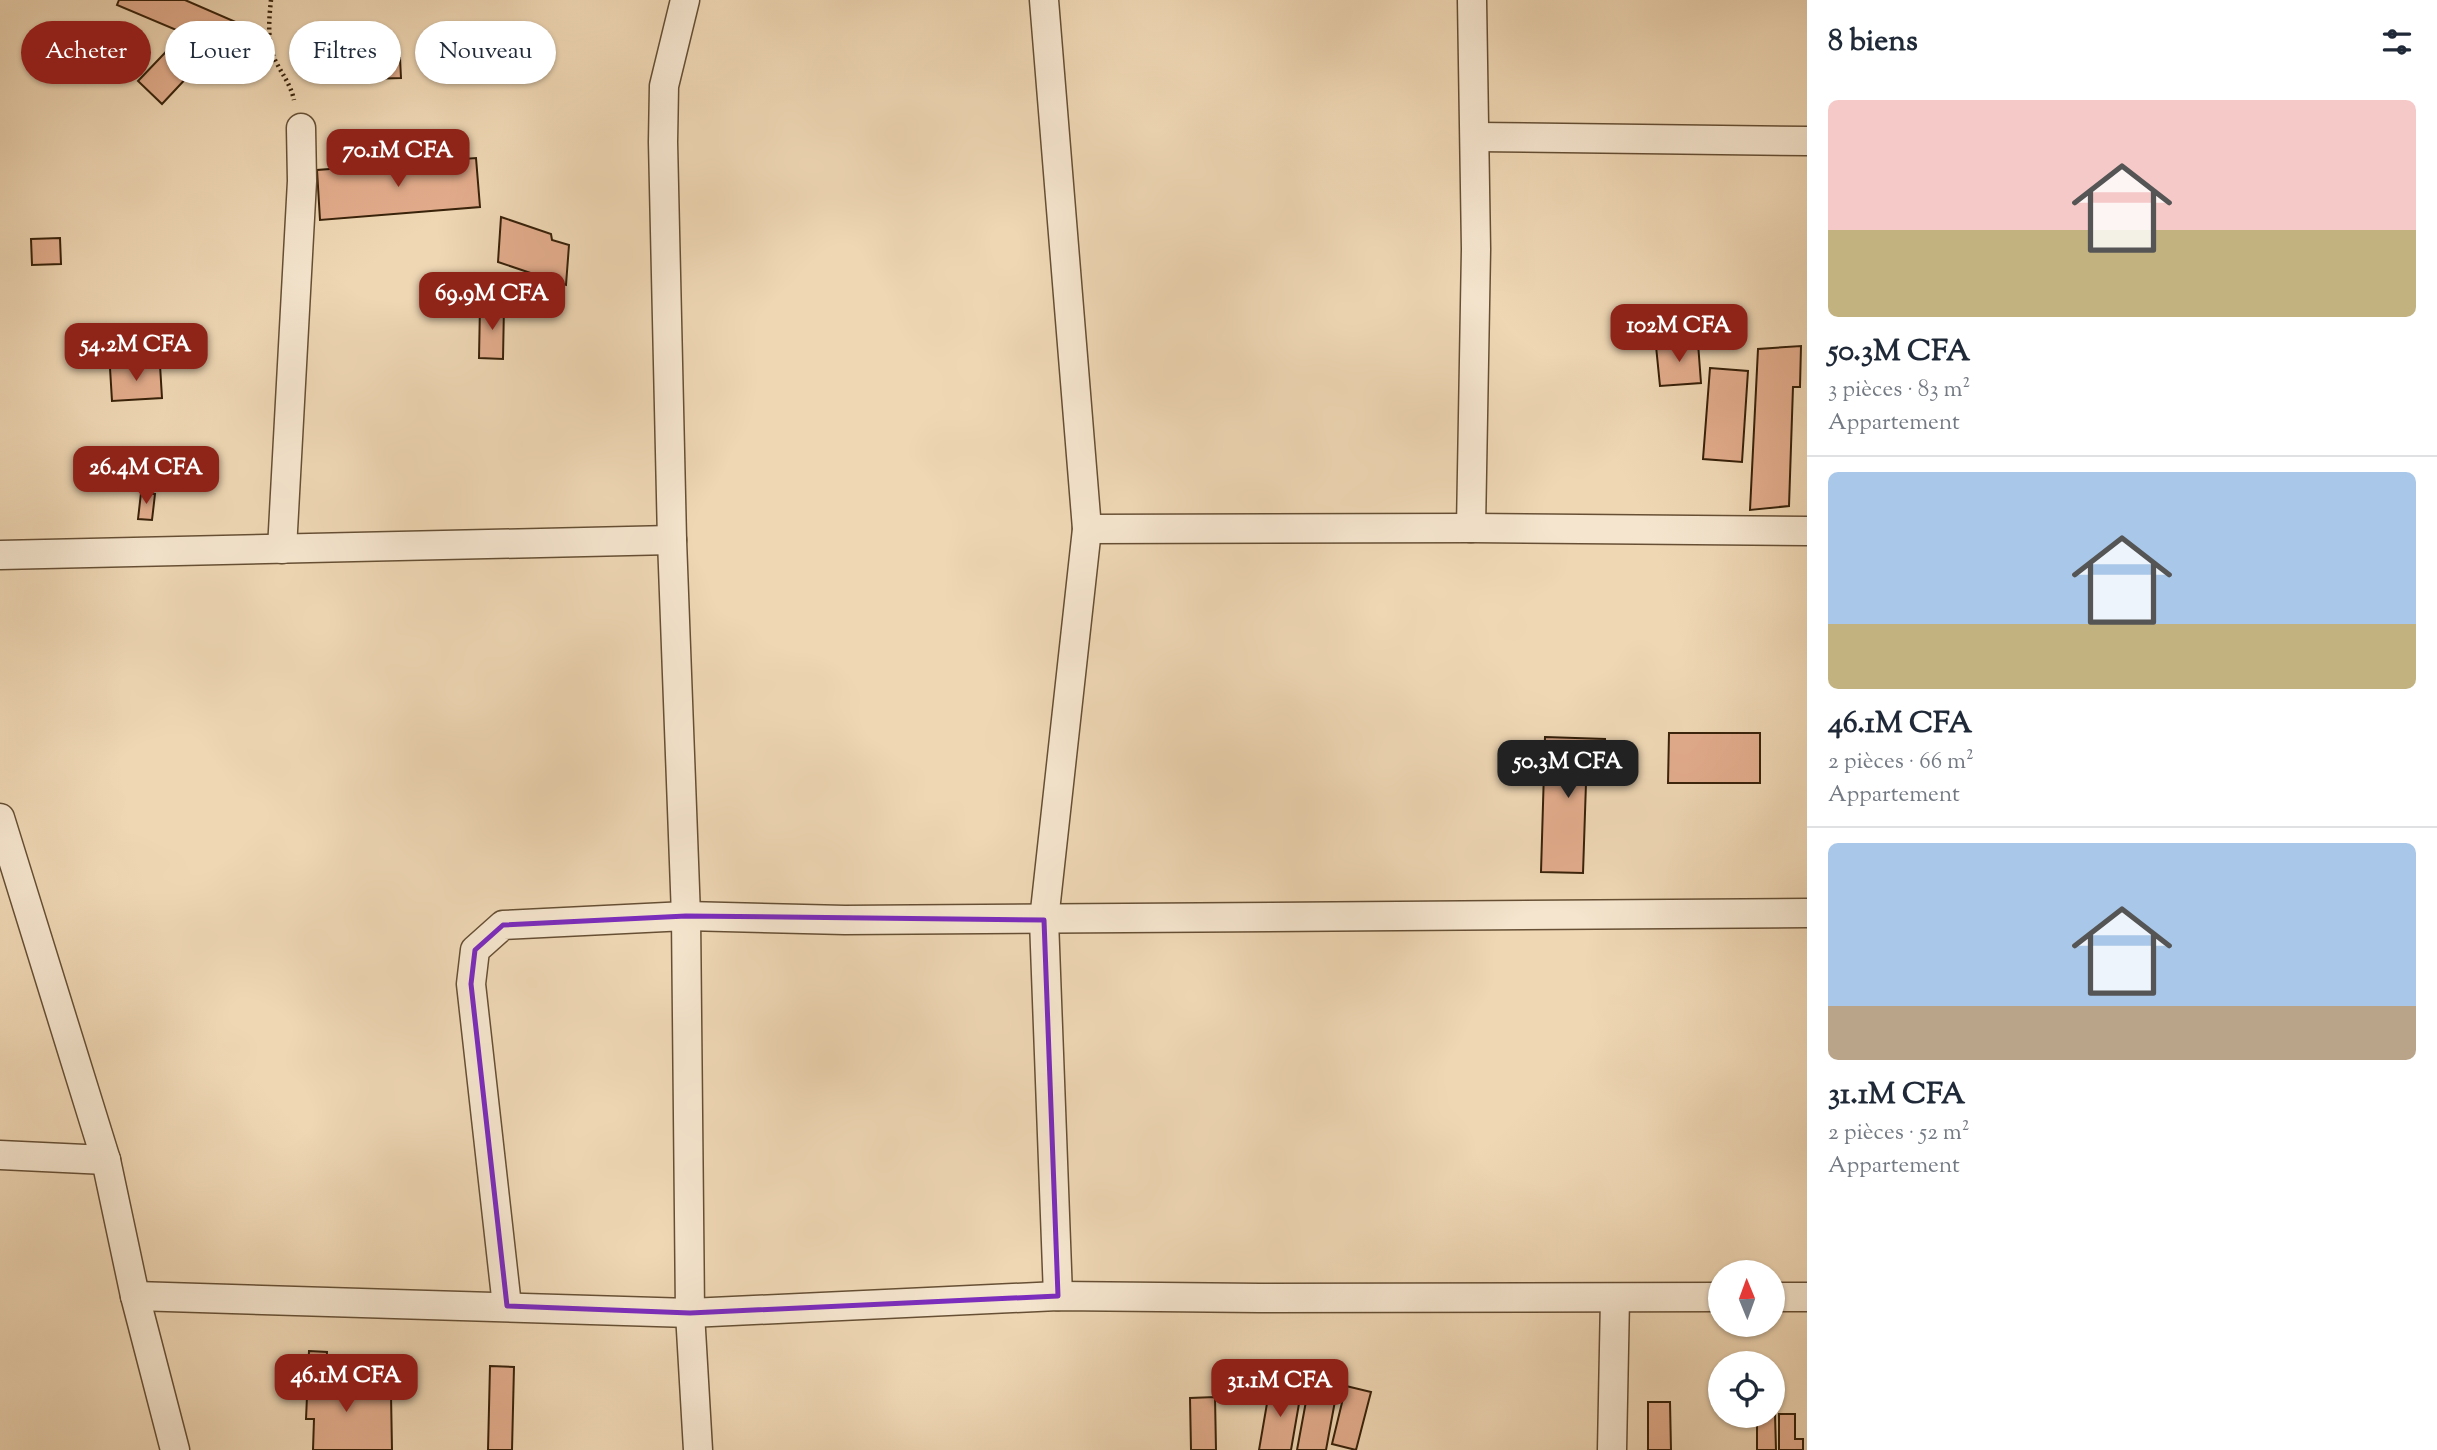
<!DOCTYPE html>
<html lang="fr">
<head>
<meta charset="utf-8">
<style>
	body { margin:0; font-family:"Sorts Mill Goudy",serif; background:#f6f6f7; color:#1f2937; height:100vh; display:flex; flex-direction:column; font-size:26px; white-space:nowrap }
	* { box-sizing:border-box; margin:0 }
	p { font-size:23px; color:#747a83 }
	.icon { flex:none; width:38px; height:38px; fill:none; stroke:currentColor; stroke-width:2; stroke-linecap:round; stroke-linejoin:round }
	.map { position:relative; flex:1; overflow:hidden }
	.side { display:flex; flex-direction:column; background:#fff; width:630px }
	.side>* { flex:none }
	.top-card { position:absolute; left:21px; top:21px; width:665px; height:63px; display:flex; gap:14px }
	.needle { width:46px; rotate:359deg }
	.tools { position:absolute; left:1708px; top:1260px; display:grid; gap:14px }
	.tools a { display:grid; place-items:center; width:77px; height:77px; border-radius:50%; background:#fff; box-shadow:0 2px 5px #0004; font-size:35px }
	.price { position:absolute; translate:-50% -60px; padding:0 16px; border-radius:14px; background:#8f2418; color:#fff; font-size:23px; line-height:46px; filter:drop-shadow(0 2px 4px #0008) }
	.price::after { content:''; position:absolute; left:50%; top:42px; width:21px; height:16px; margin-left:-10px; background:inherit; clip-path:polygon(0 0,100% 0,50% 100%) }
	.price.current { background:#222; color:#fff }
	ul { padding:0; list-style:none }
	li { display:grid; align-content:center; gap:14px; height:371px; padding:0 21px }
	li+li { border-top:2px solid #e0e1e3 }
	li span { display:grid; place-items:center; height:217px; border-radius:10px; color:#555 }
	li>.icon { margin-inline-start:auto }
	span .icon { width:126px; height:126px; fill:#fffc; stroke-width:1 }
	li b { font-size:30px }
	h2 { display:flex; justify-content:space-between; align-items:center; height:84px; padding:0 21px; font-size:30px }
	.chip { padding:0 24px; border-radius:32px; background:#fff; box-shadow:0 2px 5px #0004; font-size:24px; line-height:63px }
	.chip.current { background:#8f2418; color:#fff }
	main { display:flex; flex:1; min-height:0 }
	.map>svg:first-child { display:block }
</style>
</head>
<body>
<main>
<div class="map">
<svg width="1807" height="1450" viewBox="0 0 1807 1450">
	<rect width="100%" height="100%" fill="#efd7b4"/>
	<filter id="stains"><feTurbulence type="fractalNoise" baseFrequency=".00286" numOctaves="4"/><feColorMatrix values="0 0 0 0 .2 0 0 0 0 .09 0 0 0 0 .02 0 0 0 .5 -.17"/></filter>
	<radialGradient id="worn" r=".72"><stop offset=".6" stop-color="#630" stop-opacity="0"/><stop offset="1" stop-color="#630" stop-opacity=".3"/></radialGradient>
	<g fill="#e2ac8c" stroke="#38220a" stroke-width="2">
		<path d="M119,0H185L238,23L226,51L117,5Z"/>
		<path d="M182,35L206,57L162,104L138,81Z"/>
		<path d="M400,58L401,78L339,80L338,61Z"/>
		<path d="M447,138L448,151L389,152V139Z"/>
		<path d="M476,158L480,207L320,220L317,170Z"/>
		<path d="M501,217L551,234L552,240L569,245L566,285L498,262Z"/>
		<path d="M60,238L61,264L32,265L31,239Z"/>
		<path d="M480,305H504L503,359L479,358Z"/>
		<path d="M1698,343L1701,383L1660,386L1656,346Z"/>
		<path d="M1801,346L1800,387H1793L1789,506L1750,510L1758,349Z"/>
		<path d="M160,365L162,398L112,401L110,368Z"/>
		<path d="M1710,368L1748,371L1742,462L1703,459Z"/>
		<path d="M141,493L155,494L152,520L138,519Z"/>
		<path d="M1669,733H1760V783H1668Z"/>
		<path d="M1545,737L1605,739L1604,784L1586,783L1583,873L1541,872Z"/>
		<path d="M309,1351L327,1352L325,1392L391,1394L392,1450H313L314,1419H306Z"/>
		<path d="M490,1366L514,1367L512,1450H488Z"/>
		<path d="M1270,1386L1301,1392L1291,1450H1259Z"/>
		<path d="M1346,1386L1371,1392L1356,1450L1332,1444Z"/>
		<path d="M1307,1396L1335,1401L1326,1450H1297Z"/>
		<path d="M1215,1397L1216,1450H1191L1190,1398Z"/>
		<path d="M1648,1402H1670L1671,1450H1648Z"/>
		<path d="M1773,1414H1775L1776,1450H1757V1416H1773Z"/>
		<path d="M1779,1414H1795V1439H1803V1450H1779Z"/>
	</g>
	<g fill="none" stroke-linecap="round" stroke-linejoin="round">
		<g stroke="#664f34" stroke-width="31">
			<g id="street">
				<path d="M685,0L664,86L663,142L672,540L686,916L690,1313L698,1450"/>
				<path d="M1044,0L1087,529L1044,920L1058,1296"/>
				<path d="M1476,137L1807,141"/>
				<path d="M1471,528L1476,249L1472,0"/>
				<path d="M1087,529L1471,528L1807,531"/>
				<path d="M282,549L302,181L301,128"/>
				<path d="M0,555L672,540"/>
				<path d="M0,818L106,1160L135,1296L175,1450"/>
				<path d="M0,1155L106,1160"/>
				<path d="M135,1296L690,1313L1058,1296L1260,1298L1720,1297"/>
				<path d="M1773,1297H1807"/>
				<path d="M507,1306L471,984L475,950L503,925L686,916L845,920L1807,913"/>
				<path d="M1612,1450L1615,1298"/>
			</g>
		</g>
		<path stroke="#38220a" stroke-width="4.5" stroke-dasharray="2 3.5" stroke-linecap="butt" d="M271,0C269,18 267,43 275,60C282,74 291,85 294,100"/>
		<use href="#street" stroke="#f5e5ce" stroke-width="28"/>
	</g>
	<path fill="none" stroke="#7b2cbf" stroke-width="5" stroke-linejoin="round" d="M686,916L1044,920L1058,1296L690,1313L507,1306L471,984L475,950L503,925Z"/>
	<rect width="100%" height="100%" filter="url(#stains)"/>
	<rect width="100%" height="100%" fill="url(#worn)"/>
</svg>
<div class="tools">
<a><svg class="needle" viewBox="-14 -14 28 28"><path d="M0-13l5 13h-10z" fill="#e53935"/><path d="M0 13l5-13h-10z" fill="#747a83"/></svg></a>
<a><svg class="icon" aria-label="locate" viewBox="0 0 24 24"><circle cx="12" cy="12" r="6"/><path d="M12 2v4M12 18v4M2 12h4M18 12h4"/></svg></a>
</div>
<b class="price" style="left:398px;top:189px">70.1M CFA</b>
<b class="price" style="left:492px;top:332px">69.9M CFA</b>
<b class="price" style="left:1679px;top:364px">102M CFA</b>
<b class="price" style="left:136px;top:383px">54.2M CFA</b>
<b class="price" style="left:146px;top:506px">26.4M CFA</b>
<b class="price current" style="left:1568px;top:800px">50.3M CFA</b>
<b class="price" style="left:346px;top:1414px">46.1M CFA</b>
<b class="price" style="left:1280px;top:1419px">31.1M CFA</b>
<div class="top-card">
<a class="chip current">Acheter</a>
<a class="chip">Louer</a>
<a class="chip">Filtres</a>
<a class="chip">Nouveau</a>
</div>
</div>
<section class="side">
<h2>8 biens<svg class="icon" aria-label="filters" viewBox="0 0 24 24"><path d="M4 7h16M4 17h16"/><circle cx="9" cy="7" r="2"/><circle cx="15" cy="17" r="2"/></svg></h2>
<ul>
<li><span style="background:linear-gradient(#f6c9c9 60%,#c2b280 0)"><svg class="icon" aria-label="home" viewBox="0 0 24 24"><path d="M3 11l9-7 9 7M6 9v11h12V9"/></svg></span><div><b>50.3M CFA</b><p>3 pièces · 83 m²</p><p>Appartement</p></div></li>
<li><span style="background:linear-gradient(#a9c7e8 70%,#c2b280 0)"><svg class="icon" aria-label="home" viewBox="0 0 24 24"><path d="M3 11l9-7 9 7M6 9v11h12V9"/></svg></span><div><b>46.1M CFA</b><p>2 pièces · 66 m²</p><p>Appartement</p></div></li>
<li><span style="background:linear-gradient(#a9c7e8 75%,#b9a48a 0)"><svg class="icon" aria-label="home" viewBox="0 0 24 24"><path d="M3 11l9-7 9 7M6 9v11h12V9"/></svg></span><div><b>31.1M CFA</b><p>2 pièces · 52 m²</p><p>Appartement</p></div></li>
</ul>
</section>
</main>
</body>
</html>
